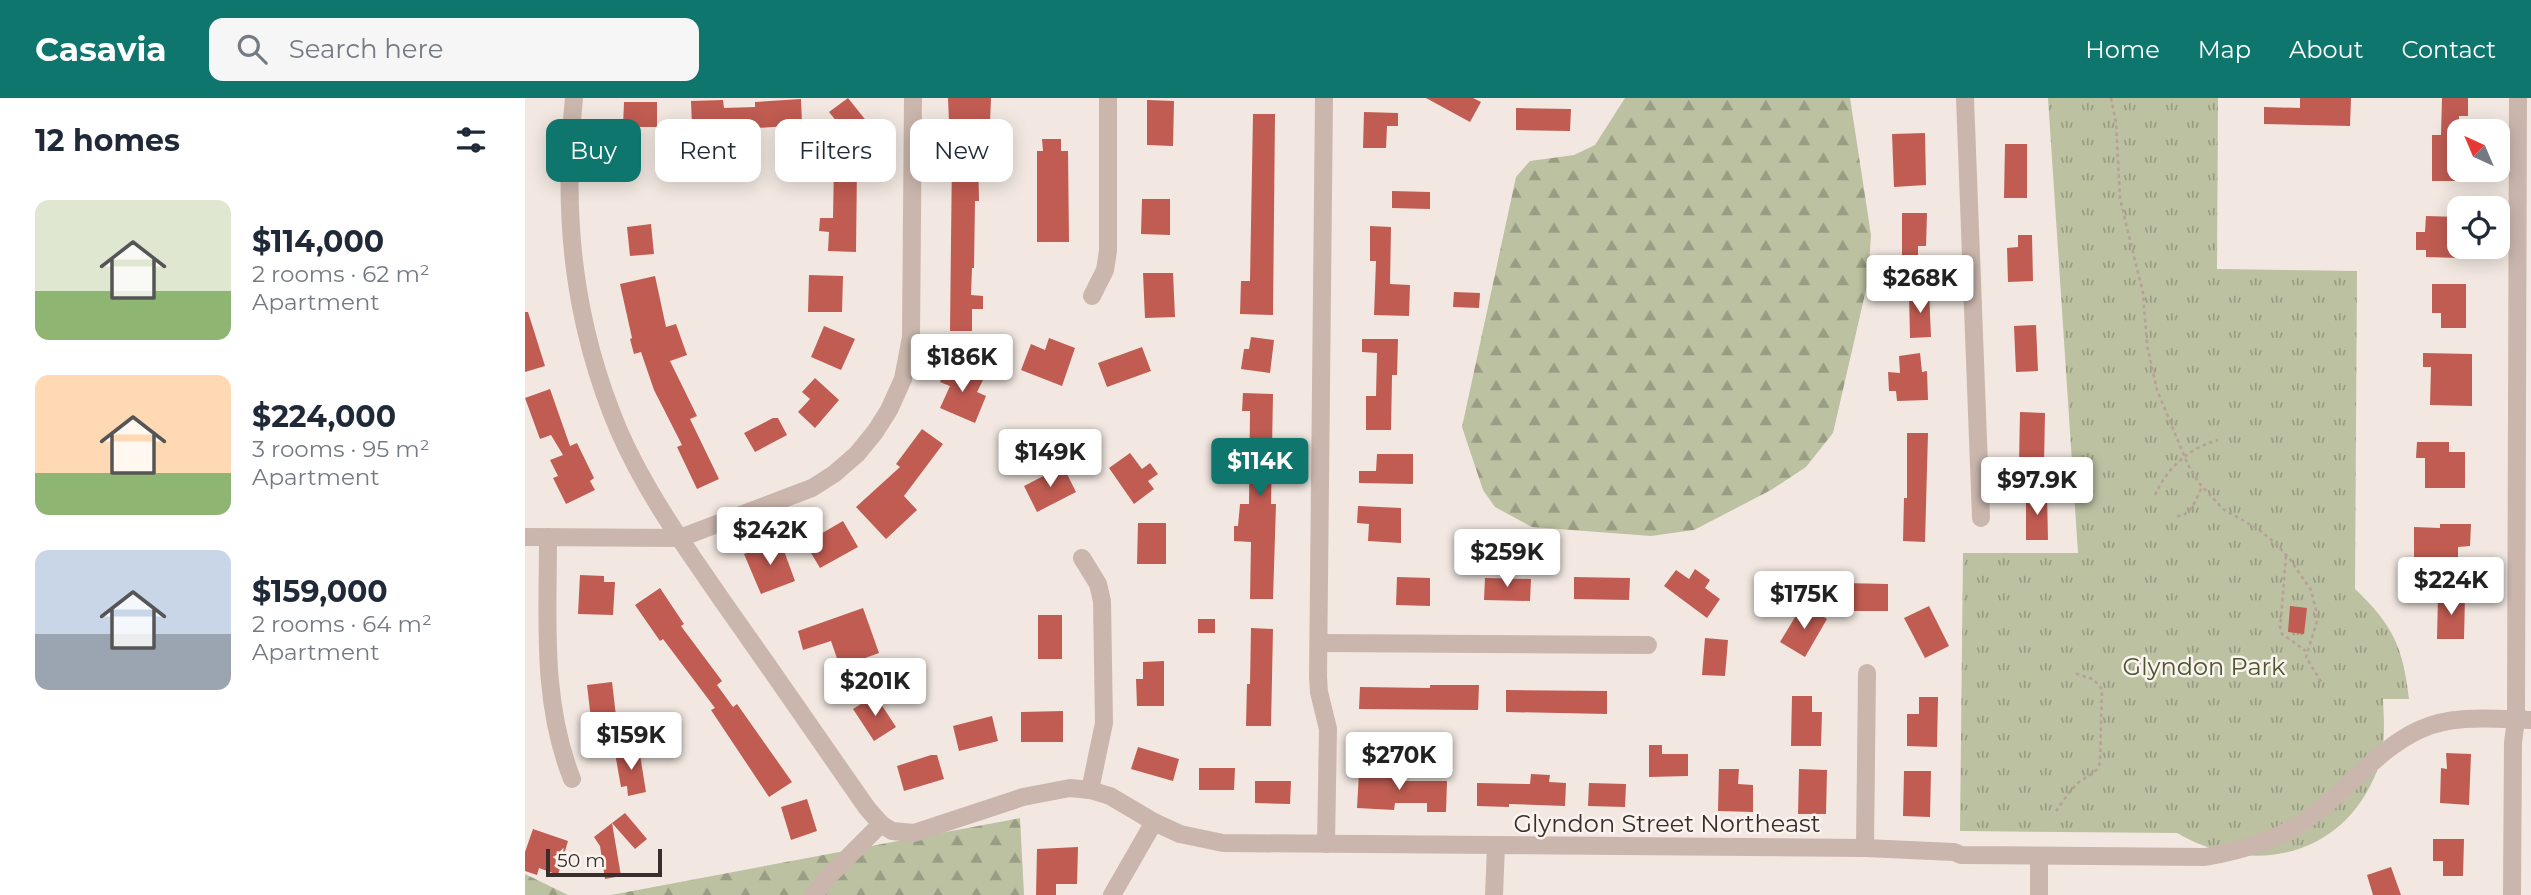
<!DOCTYPE html>
<html lang="en">
<head>
<meta charset="utf-8">
<style>
	body { margin:0; font-family:Montserrat,sans-serif; background:#f6f6f7; color:#1f2937; height:100vh; display:flex; flex-direction:column; font-size:26px; white-space:nowrap }
	* { box-sizing:border-box; margin:0 }
	p { font-size:23px; color:#747a83 }
	.icon { flex:none; width:38px; height:38px; fill:none; stroke:currentColor; stroke-width:2; stroke-linecap:round; stroke-linejoin:round }
	.map { position:relative; flex:1; overflow:hidden }
	.sheet { display:flex; flex-direction:column; background:#fff; width:525px }
	.sheet>* { flex:none }
	.guide { position:absolute; left:21px; top:21px; width:665px; height:63px; display:flex; gap:14px }
	.needle { width:46px; rotate:316deg }
	.controls { position:absolute; left:1922px; top:21px; display:grid; gap:14px }
	.controls a { display:grid; place-items:center; width:63px; height:63px; border-radius:14px; background:#fff; box-shadow:0 4px 18px #0003; font-size:35px }
	.scale { position:absolute; left:21px; bottom:18px; width:116px; box-sizing:border-box; padding-left:7px; border:4px solid #392e2b; border-top:0; font-size:19px; line-height:24px; white-space:nowrap; color:#392e2b; -webkit-text-stroke:5px #faf3ee; paint-order:stroke }
	.price { position:absolute; translate:-50% -60px; padding:0 16px; border-radius:7px; background:#fff; color:#222; font-size:23px; line-height:46px; filter:drop-shadow(0 2px 4px #0008) }
	.price::after { content:''; position:absolute; left:50%; top:42px; width:21px; height:16px; margin-left:-10px; background:inherit; clip-path:polygon(0 0,100% 0,50% 100%) }
	.price.on { background:#0f766e; color:#fff }
	ul { padding:0; list-style:none }
	li { display:flex; align-items:center; gap:21px; height:175px; padding:0 35px }
	li span { display:grid; place-items:center; flex:none; width:196px; height:140px; border-radius:14px; color:#555 }
	li>.icon { margin-inline-start:auto }
	span .icon { width:84px; height:84px; fill:#fffc; stroke-width:1 }
	li b { font-size:30px }
	h2 { display:flex; justify-content:space-between; align-items:center; height:84px; padding:0 35px; font-size:30px }
	.tag { padding:0 24px; border-radius:14px; background:#fff; box-shadow:0 4px 18px #0003; font-size:24px; line-height:63px }
	.tag.on { background:#0f766e; color:#fff }
	header { display:flex; align-items:center; gap:42px; box-sizing:border-box; height:98px; padding:0 35px; background:#0f766e; color:#fff }
	header strong { font-size:33px }
	nav { display:flex; gap:38px; margin-inline-start:auto; font-size:24px }
	.search { width:490px; height:63px; background:#f6f6f7; display:flex; align-items:center; gap:18px; box-sizing:border-box; padding:0 24px; border-radius:14px; color:#747a83; font-size:26px }
	main { display:flex; flex:1; min-height:0 }
	.map>svg:first-child { display:block }
</style>
</head>
<body>
<header>
<strong>Casavia</strong>
<div class="search"><svg class="icon" aria-label="search" viewBox="0 0 24 24"><circle cx="10" cy="10" r="6"/><path d="M15 15l6 6"/></svg>Search here</div>
<nav><a>Home</a><a>Map</a><a>About</a><a>Contact</a></nav>
</header>
<main>
<section class="sheet">
<h2>12 homes<svg class="icon" aria-label="filters" viewBox="0 0 24 24"><path d="M4 7h16M4 17h16"/><circle cx="9" cy="7" r="2"/><circle cx="15" cy="17" r="2"/></svg></h2>
<ul>
<li><span style="background:linear-gradient(#dfe7d0 65%,#8fb573 0)"><svg class="icon" aria-label="home" viewBox="0 0 24 24"><path d="M3 11l9-7 9 7M6 9v11h12V9"/></svg></span><div><b>$114,000</b><p>2 rooms · 62 m²</p><p>Apartment</p></div></li>
<li><span style="background:linear-gradient(#ffd9b3 70%,#8fb573 0)"><svg class="icon" aria-label="home" viewBox="0 0 24 24"><path d="M3 11l9-7 9 7M6 9v11h12V9"/></svg></span><div><b>$224,000</b><p>3 rooms · 95 m²</p><p>Apartment</p></div></li>
<li><span style="background:linear-gradient(#c9d6e8 60%,#9aa5b1 0)"><svg class="icon" aria-label="home" viewBox="0 0 24 24"><path d="M3 11l9-7 9 7M6 9v11h12V9"/></svg></span><div><b>$159,000</b><p>2 rooms · 64 m²</p><p>Apartment</p></div></li>
</ul>
</section>
<div class="map">
<svg width="2006" height="797" viewBox="0 0 2006 797">
	<defs>
		<pattern id="forest-firs" width="22" height="20" patternUnits="userSpaceOnUse" patternTransform="scale(1.75)"><rect width="22" height="20" fill="#bbc1a1"/><path d="M5 1l3.5 6h-7zM16 11l3.5 6h-7z" fill="#999d83"/></pattern>
		<pattern id="park-tufts" width="24" height="20" patternUnits="userSpaceOnUse" patternTransform="scale(1.75)"><rect width="24" height="20" fill="#bbc1a1"/><path d="M3 7l-1-3M5 7V3M7 7l1-3M15 17l-1-3M17 17v-4M19 17l1-3" fill="none" stroke="#999d83"/></pattern>
	</defs>
	<rect width="100%" height="100%" fill="#f2e8e1"/>
	<g fill="url(#forest-firs)">
		<path d="M1100,0H1325L1346,137L1343,183L1308,335L1281,369L1246,392L1169,432L1126,438L1007,429L970,409L958,392L937,329L991,79L1005,63L1049,57L1070,47Z"/>
		<path d="M495,720L499,797H86Z"/>
		<path d="M0,776L43,797H0Z"/>
	</g>
	<path fill="url(#park-tufts)" d="M1523,0H1693L1692,171L1832,173L1830,491C1868,527 1878,549 1884,601H1858C1859,624 1861,648 1853,670C1821,758 1729,780 1652,735L1435,733L1438,455H1553Z"/>
	<g fill="#c05c52">
		<path d="M323,0L351,35L333,50L304,14Z"/>
		<path d="M423,0H466L465,24H424Z"/>
		<path d="M901,0H948L956,4L945,24Z"/>
		<path d="M1775,0H1826L1825,28L1739,26V9L1775,10Z"/>
		<path d="M1917,0H1943V18H1934V72H1957V83H1907V37H1916Z"/>
		<path d="M276,1L277,27L232,30L231,27L201,28V34L188,35V28H167L166,3L198,2L199,10L230,9V4Z"/>
		<path d="M622,2L649,3L648,48L622,47Z"/>
		<path d="M99,4H132V29H98Z"/>
		<path d="M991,10L1046,11L1045,33L991,32Z"/>
		<path d="M839,14L873,15V28H862L861,50H838Z"/>
		<path d="M728,16H750L748,217L715,216L716,183H725Z"/>
		<path d="M1400,35L1401,87L1369,89L1367,36Z"/>
		<path d="M517,41H536V53H543L544,144H512V53H518Z"/>
		<path d="M1480,46H1502V100H1479Z"/>
		<path d="M453,55L454,103H450L449,170H447L446,197L458,198V211H447V233H425L427,56Z"/>
		<path d="M309,66L332,67L331,154L303,153L304,134L294,133L295,120H308Z"/>
		<path d="M867,93L905,94V111L867,110Z"/>
		<path d="M617,101H645V137L616,136Z"/>
		<path d="M1377,115H1402L1401,148H1393V162H1377Z"/>
		<path d="M1901,118L1934,119L1933,160L1901,159V152H1891V134H1900Z"/>
		<path d="M126,126L129,156L105,158L102,129Z"/>
		<path d="M845,128L866,129L865,186L885,187L884,218L849,217L851,163H845Z"/>
		<path d="M1493,137H1507L1508,183L1483,184L1482,150L1493,149Z"/>
		<path d="M618,175H648L650,219L620,220Z"/>
		<path d="M284,177L318,178L317,214H283Z"/>
		<path d="M130,178L141,229L151,226L162,257L145,263L172,318L165,321L194,381L172,391L152,349L157,347L129,292L116,254L109,256L105,241L107,240L95,186Z"/>
		<path d="M1907,186H1941V230H1916V215H1907Z"/>
		<path d="M1404,193L1406,239L1385,240L1384,194Z"/>
		<path d="M929,194L955,195L954,210L928,209Z"/>
		<path d="M0,214H3L20,268L0,274Z"/>
		<path d="M1511,227L1513,273L1491,274L1489,228Z"/>
		<path d="M299,228L330,241L316,272L286,259Z"/>
		<path d="M726,239L749,242L745,275L716,271L719,251H724Z"/>
		<path d="M524,240L550,250L537,288L496,272L506,246L520,252Z"/>
		<path d="M837,241H873L872,277H867L866,332H841V298H851L852,255L837,254Z"/>
		<path d="M617,249L626,273L582,289L573,265Z"/>
		<path d="M1395,255L1397,274L1402,273L1403,302L1372,303L1371,293H1364L1363,274L1375,275L1374,258Z"/>
		<path d="M1898,255L1947,256V308L1905,307L1906,269H1898Z"/>
		<path d="M422,267L458,282L452,294L461,298L450,325L415,310L425,288L415,284Z"/>
		<path d="M290,280L314,302L290,330L273,314L285,301L277,294Z"/>
		<path d="M25,291L45,348L52,345L69,380L65,383L70,392L41,406L28,380L33,378L25,362L38,357L26,337L15,341L0,300Z"/>
		<path d="M718,295L748,296L746,406H751L748,501H725L726,444L709,443V428H713L715,406H724L725,313H717Z"/>
		<path d="M1495,314L1520,315L1519,366H1494Z"/>
		<path d="M248,320H253L262,337L230,354L219,335Z"/>
		<path d="M397,331L418,346L379,398L392,412L361,441L331,409L375,369L371,366Z"/>
		<path d="M1382,335H1403L1400,444L1378,443L1379,400H1382Z"/>
		<path d="M1892,344H1924V354H1940V390H1900V360H1891Z"/>
		<path d="M605,355L617,371L625,365L633,376L623,383L629,391L609,406L584,370Z"/>
		<path d="M852,356H888V386L834,385V373H851Z"/>
		<path d="M538,368L551,394L512,414L499,388Z"/>
		<path d="M1522,396L1523,442H1501V397Z"/>
		<path d="M833,408L876,410V445L843,443L844,426L832,425Z"/>
		<path d="M318,423L333,449L295,470L280,445Z"/>
		<path d="M613,425H641V466H612Z"/>
		<path d="M1915,426H1946L1945,448L1933,449V469L1889,468V429L1915,430Z"/>
		<path d="M255,442L270,483L236,496L219,456Z"/>
		<path d="M1170,471L1185,482L1180,490L1195,501L1182,520L1139,488L1151,472L1164,481Z"/>
		<path d="M55,477L79,478V484H90L88,517L53,516Z"/>
		<path d="M872,479L905,480V508L871,507Z"/>
		<path d="M1049,479L1105,480L1104,502L1049,501Z"/>
		<path d="M960,480L1006,481L1005,503L959,502Z"/>
		<path d="M1319,485L1363,486V513H1319Z"/>
		<path d="M135,490L159,526L156,528L197,583L192,587L208,609L212,606L267,684L244,699L186,612L190,610L138,541L135,543L110,507Z"/>
		<path d="M1913,497L1940,498L1939,541H1912Z"/>
		<path d="M1278,506L1302,521L1280,559L1255,544Z"/>
		<path d="M1404,508L1424,548L1400,560L1379,520Z"/>
		<path d="M1765,508L1782,510L1779,536L1763,534Z"/>
		<path d="M338,510L354,555L315,569L306,543L278,552L273,533Z"/>
		<rect x="513" y="517" width="24" height="44"/>
		<rect x="673" y="521" width="17" height="14"/>
		<path d="M726,530L748,531L746,628H721L722,586H725Z"/>
		<path d="M1180,540L1203,542L1200,578L1177,577Z"/>
		<path d="M639,563V608H612L611,581H618V564Z"/>
		<path d="M87,584L91,618L66,621L62,587Z"/>
		<path d="M905,587H954L953,612L834,611L835,589L905,590Z"/>
		<path d="M981,592L1082,593V616L981,614Z"/>
		<path d="M350,597L371,629L349,643L328,611Z"/>
		<path d="M1267,598H1287V614H1297L1296,648H1266Z"/>
		<path d="M1394,599H1413L1412,649L1382,648V616H1394Z"/>
		<path d="M538,613V644H496V614Z"/>
		<path d="M467,618L473,643L434,653L428,628Z"/>
		<path d="M1124,647H1137V656H1163V678L1124,679Z"/>
		<path d="M613,649L654,661L648,683L606,671Z"/>
		<path d="M114,651L121,694L103,698L102,688L96,689L90,655Z"/>
		<path d="M1921,655L1946,656L1944,707L1915,705L1916,670L1922,671Z"/>
		<path d="M406,657H412L419,681L379,693L372,668Z"/>
		<path d="M674,670H710L709,692H674Z"/>
		<path d="M1194,671H1214L1213,686L1228,687V714L1193,713Z"/>
		<path d="M1274,671L1302,672L1301,716H1273Z"/>
		<path d="M1379,673H1406L1405,719L1378,718Z"/>
		<path d="M834,674L872,676L871,683H922L921,714H902V705H870L869,712L832,710Z"/>
		<path d="M1006,676L1025,677L1024,684L1041,685L1040,708L984,706V709L952,708V685L1005,686Z"/>
		<path d="M730,683H766L765,706L730,705Z"/>
		<path d="M1064,685L1101,686L1100,709L1063,708Z"/>
		<path d="M282,701L292,733L266,742L256,709Z"/>
		<path d="M100,715L122,741L110,751L87,725Z"/>
		<path d="M87,725L96,778L80,781L75,748L69,739Z"/>
		<path d="M8,731L43,743L33,777L14,770L12,777L0,773V754Z"/>
		<path d="M1908,741H1939L1938,778H1918V763H1908Z"/>
		<path d="M553,749L552,786H531V797H511L512,751Z"/>
		<path d="M1866,769L1876,797H1848L1842,777Z"/>
	</g>
	<g fill="none" stroke-linecap="round" stroke-linejoin="round">
		<g stroke="#b6a097" stroke-width="2.5" stroke-dasharray="3.5 3.5" stroke-linecap="butt">
			<path d="M1586,0L1591,25L1595,101L1618,195L1622,247L1632,292L1663,367L1674,385L1698,411L1733,431L1750,445L1764,460L1786,492L1793,520L1781,559L1797,585"/>
			<path d="M1630,397C1642,370 1664,350 1693,342"/>
			<path d="M1652,418C1666,419 1671,400 1677,389"/>
			<path d="M1761,458L1755,532L1757,536L1781,553"/>
			<path d="M1531,713C1537,705 1544,693 1552,686C1560,678 1573,677 1575,663L1577,591L1568,581L1549,575"/>
		</g>
		<g stroke="#cab6ad" stroke-width="18">
			<path d="M49,0C37,116 48,225 94,333C121,395 161,450 199,505C247,573 294,641 342,710L356,726"/>
			<path d="M799,0L793,579L794,594L803,631L801,746"/>
			<path d="M1440,0L1456,420"/>
			<path d="M567,198L580,172L583,153V0"/>
			<path d="M0,439L155,440L287,390L309,376L332,356L350,334L364,312L378,281L386,239L388,0"/>
			<path d="M23,439C23,521 16,603 47,681"/>
			<path d="M557,460L573,486L577,503L579,625L565,692"/>
			<path d="M794,545L1123,547"/>
			<path d="M1340,750L1342,575"/>
			<path d="M289,797L300,782L356,726L367,733L389,735L498,699L545,690L565,692L585,698L629,724L655,736L698,745L1340,750L1429,754L1436,757L1680,759C1719,752 1757,741 1789,716C1825,690 1853,651 1894,632C1927,616 1970,621 2006,622"/>
			<path d="M587,797L629,724"/>
			<path d="M969,797L971,748"/>
			<path d="M1514,797V758"/>
			<path d="M1987,797L1988,645L1991,621L1993,0"/>
		</g>
	</g>
	<g text-anchor="middle" dominant-baseline="central" stroke-width="5" stroke-linejoin="round" paint-order="stroke">
		<g font-size="24" fill="#4e5630" stroke="#faf3ee">
			<text x="1679" y="568">Glyndon Park</text>
		</g>
		<g font-size="24" fill="#392e2b" stroke="#faf3ee">
			<text x="1142" y="725">Glyndon Street Northeast</text>
		</g>
	</g>
</svg>
<div class="controls">
<a><svg class="needle" viewBox="-14 -14 28 28"><path d="M0-13l5 13h-10z" fill="#e53935"/><path d="M0 13l5-13h-10z" fill="#747a83"/></svg></a>
<a><svg class="icon" aria-label="locate" viewBox="0 0 24 24"><circle cx="12" cy="12" r="6"/><path d="M12 2v4M12 18v4M2 12h4M18 12h4"/></svg></a>
</div>
<div class="scale">50 m</div>
<b class="price" style="left:1395px;top:217px">$268K</b>
<b class="price" style="left:437px;top:296px">$186K</b>
<b class="price" style="left:525px;top:391px">$149K</b>
<b class="price on" style="left:735px;top:400px">$114K</b>
<b class="price" style="left:1512px;top:419px">$97.9K</b>
<b class="price" style="left:245px;top:469px">$242K</b>
<b class="price" style="left:982px;top:491px">$259K</b>
<b class="price" style="left:1926px;top:519px">$224K</b>
<b class="price" style="left:1279px;top:533px">$175K</b>
<b class="price" style="left:350px;top:620px">$201K</b>
<b class="price" style="left:106px;top:674px">$159K</b>
<b class="price" style="left:874px;top:694px">$270K</b>
<div class="guide">
<a class="tag on">Buy</a>
<a class="tag">Rent</a>
<a class="tag">Filters</a>
<a class="tag">New</a>
</div>
</div>
</main>
</body>
</html>
